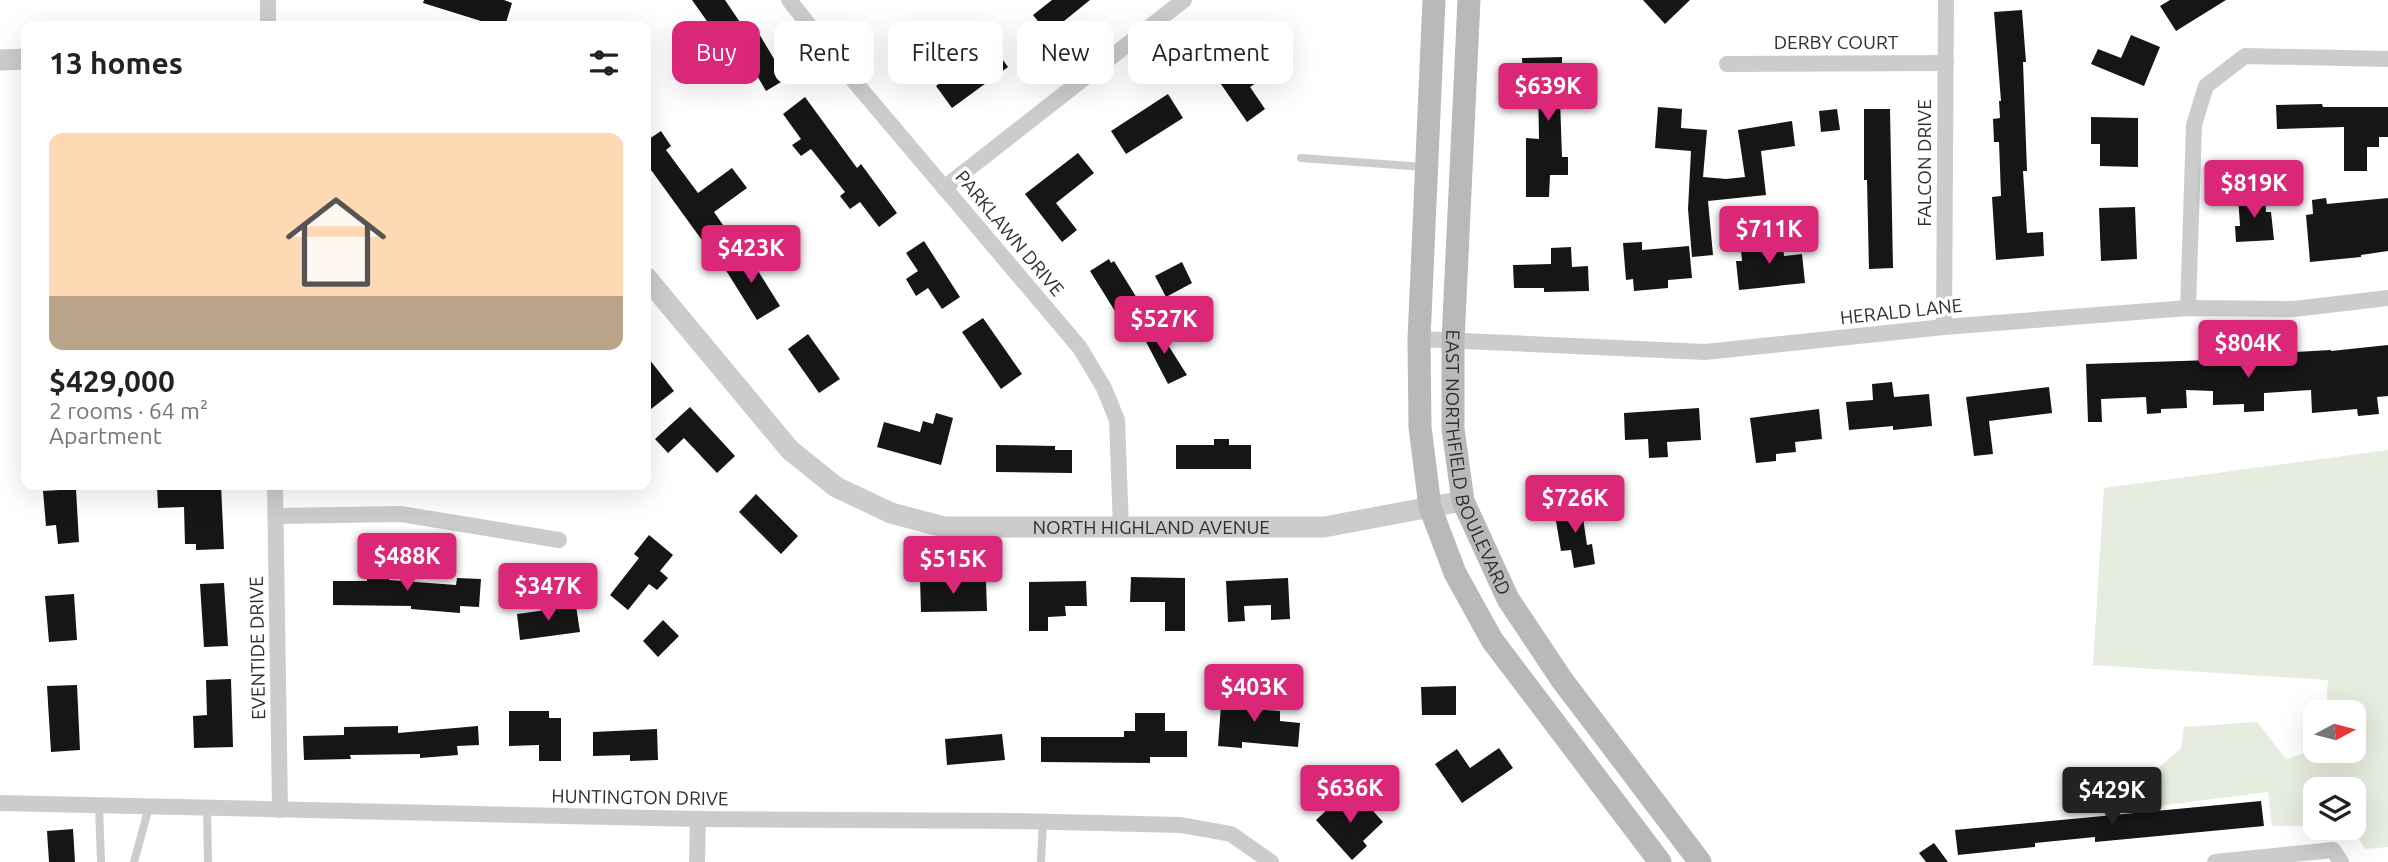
<!DOCTYPE html>
<html lang="en">
<head>
<meta charset="utf-8">
<style>
	body { margin:0; font-family:Ubuntu,sans-serif; background:#f2f2f2; color:#222; height:100vh; display:flex; flex-direction:column; font-size:26px; white-space:nowrap }
	* { box-sizing:border-box; margin:0 }
	p { font-size:23px; color:#767676 }
	.icon { flex:none; width:38px; height:38px; fill:none; stroke:currentColor; stroke-width:2; stroke-linecap:round; stroke-linejoin:round }
	.map { position:relative; flex:1; overflow:hidden }
	.drawer { position:absolute; left:21px; top:21px; width:630px; height:469px; display:flex; flex-direction:column; background:#fff; border-radius:14px; box-shadow:0 7px 28px #0002 }
	.drawer>* { flex:none }
	.top-card { position:absolute; left:672px; top:21px; width:665px; height:63px; display:flex; gap:14px }
	.needle { width:46px; rotate:83deg }
	.controls { position:absolute; left:2303px; top:700px; display:grid; gap:14px }
	.controls a { display:grid; place-items:center; width:63px; height:63px; border-radius:14px; background:#fff; box-shadow:0 7px 28px #0002; font-size:35px }
	.price { position:absolute; translate:-50% -60px; padding:0 16px; border-radius:7px; background:#db2777; color:#fff; font-size:23px; line-height:46px; filter:drop-shadow(0 2px 4px #0008) }
	.price::after { content:''; position:absolute; left:50%; top:42px; width:21px; height:16px; margin-left:-10px; background:inherit; clip-path:polygon(0 0,100% 0,50% 100%) }
	.price.current { background:#222; color:#fff }
	ul { padding:0; list-style:none }
	li { display:grid; align-content:center; gap:14px; height:371px; padding:0 28px }
	li span { display:grid; place-items:center; height:217px; border-radius:14px; color:#555 }
	li>.icon { margin-inline-start:auto }
	span .icon { width:126px; height:126px; fill:#fffc; stroke-width:1 }
	li b { font-size:30px }
	h2 { display:flex; justify-content:space-between; align-items:center; height:84px; padding:0 28px; font-size:30px }
	.tag { padding:0 24px; border-radius:14px; background:#fff; box-shadow:0 7px 28px #0002; font-size:24px; line-height:63px }
	.tag.current { background:#db2777; color:#fff }
	.map>svg:first-child { display:block }
</style>
</head>
<body>
<div class="map">
<svg width="2388" height="862" viewBox="0 0 2388 862">
	<rect width="100%" height="100%" fill="#fff"/>
	<path fill="#e6ecde" d="M2388,450V847L2365,849L2352,828H2354V789H2315V826H2272L2268,792L2110,812L2114,786L2153,773L2181,748L2184,727L2257,722L2286,759L2315,750L2354,751V712H2326L2328,680L2093,665L2104,488Z"/>
	<g fill="#161616">
		<path d="M424,0H504L512,3L505,26H497L423,3Z"/>
		<path d="M692,0H725L750,37L758,32L786,79L766,91L726,23L714,31Z"/>
		<path d="M1052,0H1090L1048,34L1033,15Z"/>
		<path d="M1643,0H1690L1665,24Z"/>
		<path d="M2170,0H2226L2176,31L2160,6Z"/>
		<path d="M2022,10L2026,62H2023L2027,171H2023L2027,233L2043,232L2044,256L1996,260L1992,197L2001,196L1999,142H1994L1993,119L2000,118L1999,101H2001L1994,12Z"/>
		<path d="M1249,28L1271,59L1253,71L1259,81L1250,87L1265,109L1247,122L1201,55L1217,44L1219,48Z"/>
		<path d="M2131,35L2160,47L2144,86L2091,64L2098,49L2121,58Z"/>
		<path d="M992,45L1008,67L952,108L936,86Z"/>
		<path d="M1562,57V80H1584V99H1560L1562,157H1568V175H1550L1549,197H1526V138L1539,139L1538,79L1523,80L1522,58Z"/>
		<path d="M1168,94L1183,118L1126,154L1111,131Z"/>
		<path d="M805,97L857,168L861,164L897,213L879,227L860,202L850,209L840,196L845,192L811,149L801,156L792,145L801,139L783,114Z"/>
		<path d="M2322,104L2323,107H2388V137H2379V147H2367V171H2344V127L2277,129L2276,105Z"/>
		<path d="M1658,107L1682,109L1681,128L1707,130L1703,177L1726,179L1745,177L1738,130L1792,121L1795,146L1761,151L1766,195L1708,201L1713,255L1692,257L1688,209L1691,151L1655,148Z"/>
		<path d="M1837,109L1840,130L1821,132L1819,111Z"/>
		<path d="M1864,109H1890L1893,268L1869,269L1867,180H1864Z"/>
		<path d="M2091,117L2138,118V167L2100,166V144H2091Z"/>
		<path d="M661,131L671,146L666,150L698,193L732,168L747,188L714,212L725,228L704,243L646,163V141Z"/>
		<path d="M1078,153L1094,173L1056,203L1077,230L1062,242L1025,194Z"/>
		<path d="M2265,194L2266,212H2271L2274,240L2236,242L2235,226H2240L2238,196Z"/>
		<path d="M2326,198L2327,204L2388,198V251L2361,255V257L2310,262L2306,215L2313,214L2312,200Z"/>
		<path d="M2135,207L2137,259L2101,261L2099,208Z"/>
		<path d="M1782,236L1784,256L1802,254L1805,283L1739,290L1736,261H1742L1741,250L1756,248L1755,239Z"/>
		<path d="M924,241L960,297L942,309L928,288L916,296L906,279L918,271L906,253Z"/>
		<path d="M1642,242V250L1689,246L1692,278L1668,280V288L1634,291L1633,279L1626,280L1623,243Z"/>
		<path d="M1571,247L1572,267L1588,266L1589,291L1544,292V288H1514L1513,265L1551,264V248Z"/>
		<path d="M745,250L780,306L757,320L722,264Z"/>
		<path d="M1109,259L1111,263L1114,261L1140,303L1118,316L1090,271Z"/>
		<path d="M1182,262L1192,283L1166,297L1155,276Z"/>
		<path d="M983,318L1022,374L1001,389L962,332Z"/>
		<path d="M1156,326L1187,375L1168,384L1142,334Z"/>
		<path d="M808,334L840,379L819,393L788,349Z"/>
		<path d="M2388,345V396L2377,397L2379,414L2358,416L2357,409L2312,413L2311,390L2264,393V411L2244,412V404L2213,405V391L2186,390L2187,408L2161,409V413L2147,414L2146,397L2101,399L2102,422H2088L2086,364L2212,360V353L2262,352V354L2331,350V351Z"/>
		<path d="M646,355L674,391L646,413Z"/>
		<path d="M1892,382L1894,397L1929,394L1932,426L1893,430V426L1849,430L1846,402L1873,400L1872,384Z"/>
		<path d="M2049,387L2052,413L1989,421L1993,454L1974,456L1966,397Z"/>
		<path d="M690,407L735,456L717,473L684,438L668,453L655,439Z"/>
		<path d="M1699,408L1701,440L1667,442L1668,457L1649,458L1648,439L1625,440L1624,413Z"/>
		<path d="M1819,409L1822,439L1795,442L1796,452L1776,454V461L1756,463L1750,418Z"/>
		<path d="M936,413L953,418L941,465L877,447L884,422L920,432L923,421L933,424Z"/>
		<path d="M1214,439H1229V445H1251V469H1176V445H1214Z"/>
		<path d="M996,445L1055,446V450H1072V473L996,472Z"/>
		<path d="M157,485H221L224,549L196,550V544H185L184,507L158,508Z"/>
		<path d="M76,489L79,542L58,544L56,525L46,526L43,491Z"/>
		<path d="M756,494L798,536L781,554L739,512Z"/>
		<path d="M1580,498L1587,545L1592,544L1595,564L1574,568L1571,550L1561,551L1556,521L1567,520L1563,500Z"/>
		<path d="M649,535L673,555L660,571L668,578L657,590L649,584L628,610L610,595L639,558L634,554Z"/>
		<path d="M367,565H389V580L456,585L457,578L481,579L479,607L460,606V613L411,609V606L333,605V581H367Z"/>
		<path d="M941,577V582L986,581L987,611L921,612L920,578Z"/>
		<path d="M1131,577L1185,578V631H1165V602H1130Z"/>
		<path d="M1288,578L1290,619L1271,620V605L1244,606L1245,621L1228,622L1226,581Z"/>
		<path d="M1086,581L1087,606H1065L1066,616L1048,617V631H1029V582Z"/>
		<path d="M224,583L228,646L204,647L200,584Z"/>
		<path d="M74,594L77,640L49,642L45,596Z"/>
		<path d="M576,606L580,632L520,640L517,614Z"/>
		<path d="M663,620L679,636L658,657L643,641Z"/>
		<path d="M231,679L233,747L194,748L193,716L207,715L206,680Z"/>
		<path d="M77,685L80,750L51,752L47,686Z"/>
		<path d="M1456,686V715H1422L1421,687Z"/>
		<path d="M1232,689L1253,691L1252,709L1280,711V721L1300,723L1298,747L1242,742V748L1218,746L1221,705L1231,706Z"/>
		<path d="M509,711H549V718H561V761H539V745L509,746Z"/>
		<path d="M1135,713H1165V731H1187V757H1150V763L1041,762V737H1124V731H1135Z"/>
		<path d="M398,726V733L478,726L479,745L457,746L458,755L420,758V754L350,755L351,759L304,760L303,736L344,735V727Z"/>
		<path d="M657,729L658,760L630,761V755L593,756V732Z"/>
		<path d="M1002,734L1005,760L947,765L945,739Z"/>
		<path d="M1499,748L1513,768L1462,803L1435,764L1457,749L1470,768Z"/>
		<path d="M1357,793L1383,822L1363,841L1367,846L1352,860L1316,820L1331,806L1335,810Z"/>
		<path d="M2261,801L2264,826L2095,842V837L2035,843V847L1958,855L1955,830Z"/>
		<path d="M73,829L75,862H49L47,831Z"/>
		<path d="M1934,843L1948,862H1926L1919,853Z"/>
	</g>
	<g fill="none" stroke-linecap="round" stroke-linejoin="round">
		<g stroke="#ccc" stroke-width="8">
			<path d="M1301,158L1424,167"/>
			<path d="M99,806L101,862"/>
			<path d="M207,808L208,862"/>
			<path d="M134,862L149,807"/>
			<path d="M1041,862L1043,822"/>
		</g>
		<g stroke="#ccc" stroke-width="16">
			<path d="M268,0V26"/>
			<path d="M789,0L848,74L1080,348L1104,388L1117,420L1121,527"/>
			<path d="M1727,64L1946,63"/>
			<path d="M944,188L1184,0"/>
			<path d="M2188,308L2194,125L2206,86L2245,56L2388,59"/>
			<path d="M1944,327L1946,0"/>
			<path d="M1419,339L1705,352L1944,327L2188,308L2294,309L2388,298"/>
			<path d="M275,485L280,810"/>
			<path d="M276,516L401,514L559,540"/>
			<path d="M0,803L698,819L1014,821L1181,825L1231,834L1271,862"/>
			<path d="M697,862L698,819"/>
			<path d="M2215,862L2333,850L2341,862"/>
		</g>
		<g stroke="#ccc" stroke-width="21">
			<path d="M0,60L26,59"/>
			<path id="s1" d="M646,277L790,450L836,487L891,513L944,527H1324L1463,501"/>
		</g>
		<g stroke="#b9b9b9" stroke-width="23">
			<path d="M1434,0L1419,339L1420,427L1430,507L1455,573L1492,640L1660,862"/>
			<path id="s2" d="M1469,0L1453,341V429L1463,501L1508,599L1562,680L1700,862"/>
		</g>
	</g>
	<g text-anchor="middle" dominant-baseline="central" stroke-width="7" stroke-linejoin="round" paint-order="stroke">
		<g font-size="19" fill="#2f2f2f" stroke="#fff">
			<text x="1836" y="42">DERBY COURT</text>
			<text transform="translate(1924 163) rotate(-90)">FALCON DRIVE</text>
			<text transform="translate(1010 233) rotate(50)">PARKLAWN DRIVE</text>
			<text transform="translate(1901 311) rotate(-6)">HERALD LANE</text>
			<text stroke="none"><textPath href="#s2" startOffset="467">EAST NORTHFIELD BOULEVARD</textPath></text>
			<text stroke="none"><textPath href="#s1" startOffset="607">NORTH HIGHLAND AVENUE</textPath></text>
			<text transform="translate(257 648) rotate(-91)">EVENTIDE DRIVE</text>
			<text transform="translate(640 797) rotate(1)">HUNTINGTON DRIVE</text>
		</g>
	</g>
</svg>
<div class="controls">
<a><svg class="needle" viewBox="-14 -14 28 28"><path d="M0-13l5 13h-10z" fill="#e53935"/><path d="M0 13l5-13h-10z" fill="#767676"/></svg></a>
<a><svg class="icon" aria-label="layers" viewBox="0 0 24 24"><path d="M12 4l9 5-9 5-9-5zM3 14l9 5 9-5"/></svg></a>
</div>
<b class="price" style="left:1548px;top:123px">$639K</b>
<b class="price" style="left:2254px;top:220px">$819K</b>
<b class="price" style="left:1769px;top:266px">$711K</b>
<b class="price" style="left:751px;top:285px">$423K</b>
<b class="price" style="left:1164px;top:356px">$527K</b>
<b class="price" style="left:2248px;top:380px">$804K</b>
<b class="price" style="left:1575px;top:535px">$726K</b>
<b class="price" style="left:407px;top:593px">$488K</b>
<b class="price" style="left:953px;top:596px">$515K</b>
<b class="price" style="left:548px;top:623px">$347K</b>
<b class="price" style="left:1254px;top:724px">$403K</b>
<b class="price" style="left:1350px;top:825px">$636K</b>
<b class="price current" style="left:2112px;top:827px">$429K</b>
<div class="top-card">
<a class="tag current">Buy</a>
<a class="tag">Rent</a>
<a class="tag">Filters</a>
<a class="tag">New</a>
<a class="tag">Apartment</a>
</div>
<section class="drawer">
<h2>13 homes<svg class="icon" aria-label="filters" viewBox="0 0 24 24"><path d="M4 7h16M4 17h16"/><circle cx="9" cy="7" r="2"/><circle cx="15" cy="17" r="2"/></svg></h2>
<ul>
<li><span style="background:linear-gradient(#ffd9b3 75%,#b9a48a 0)"><svg class="icon" aria-label="home" viewBox="0 0 24 24"><path d="M3 11l9-7 9 7M6 9v11h12V9"/></svg></span><div><b>$429,000</b><p>2 rooms · 64 m²</p><p>Apartment</p></div></li>
</ul>
</section>
</div>
</body>
</html>
